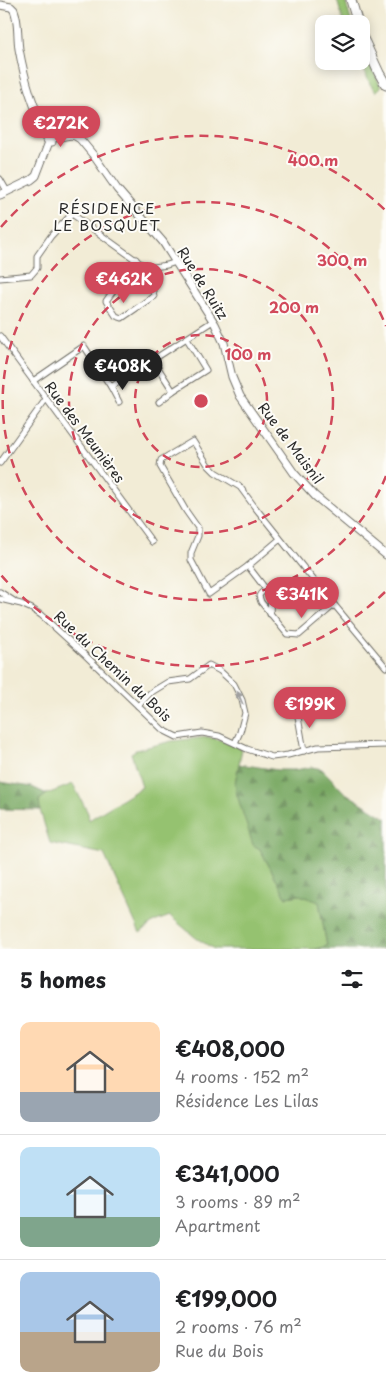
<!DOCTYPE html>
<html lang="en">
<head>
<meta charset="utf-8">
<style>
	body { margin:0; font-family:"Playpen Sans",sans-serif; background:#f2f2f2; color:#202124; height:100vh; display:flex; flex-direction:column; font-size:19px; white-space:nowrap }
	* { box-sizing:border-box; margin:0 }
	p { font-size:16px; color:#757577 }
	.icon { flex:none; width:28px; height:28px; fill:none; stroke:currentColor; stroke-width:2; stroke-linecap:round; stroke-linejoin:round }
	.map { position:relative; height:949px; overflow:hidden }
	.drawer { display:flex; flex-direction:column; background:#fff; flex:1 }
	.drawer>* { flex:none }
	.buttons { position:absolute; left:315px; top:15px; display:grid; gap:10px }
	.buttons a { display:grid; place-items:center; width:55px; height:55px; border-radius:10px; background:#fff; box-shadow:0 2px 12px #0003; font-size:25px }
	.price { position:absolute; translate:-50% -42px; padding:0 11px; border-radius:18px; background:#d1495b; color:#fff; font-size:16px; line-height:32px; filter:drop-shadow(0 1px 2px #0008) }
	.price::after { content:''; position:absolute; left:50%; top:30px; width:15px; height:11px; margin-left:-8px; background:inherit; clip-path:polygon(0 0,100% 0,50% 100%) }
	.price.on { background:#222; color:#fff }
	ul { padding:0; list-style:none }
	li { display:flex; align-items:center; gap:15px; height:125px; padding:0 20px }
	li+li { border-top:1px solid #e0e0e0 }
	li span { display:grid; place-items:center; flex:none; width:140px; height:100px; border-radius:10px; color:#555 }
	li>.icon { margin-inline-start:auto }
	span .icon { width:60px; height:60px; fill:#fffc; stroke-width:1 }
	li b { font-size:21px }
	h2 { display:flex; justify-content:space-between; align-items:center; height:60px; padding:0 20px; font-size:21px }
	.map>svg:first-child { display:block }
</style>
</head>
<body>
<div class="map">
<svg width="386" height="949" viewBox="0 0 386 949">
	<defs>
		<pattern id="forest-firs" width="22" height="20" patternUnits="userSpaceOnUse" patternTransform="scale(1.25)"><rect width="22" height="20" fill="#78a862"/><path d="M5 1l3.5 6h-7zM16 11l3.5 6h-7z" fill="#638951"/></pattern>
	</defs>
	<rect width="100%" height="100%" fill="#fdfcf7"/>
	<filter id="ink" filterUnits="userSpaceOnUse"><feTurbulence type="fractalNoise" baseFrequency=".02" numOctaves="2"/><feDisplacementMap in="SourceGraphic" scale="10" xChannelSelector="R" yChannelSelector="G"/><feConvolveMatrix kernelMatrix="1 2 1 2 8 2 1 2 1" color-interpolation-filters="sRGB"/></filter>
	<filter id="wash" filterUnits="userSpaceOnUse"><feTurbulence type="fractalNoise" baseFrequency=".0096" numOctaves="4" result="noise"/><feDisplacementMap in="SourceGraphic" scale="20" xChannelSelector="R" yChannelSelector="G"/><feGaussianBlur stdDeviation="1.12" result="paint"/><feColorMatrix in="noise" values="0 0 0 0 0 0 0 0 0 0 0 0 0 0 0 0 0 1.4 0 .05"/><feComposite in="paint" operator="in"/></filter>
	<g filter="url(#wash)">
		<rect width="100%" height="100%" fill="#f2ecd6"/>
		<g fill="#95c270" stroke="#60764e">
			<path d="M337,0H345L352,24H344Z"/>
			<path d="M361,46L381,87L376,92L370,84L360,61H361Z"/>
			<path d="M208,737L224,741L242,749L235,783L237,795L260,849L286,897L300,895L319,901L327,947L315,949H214L196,938L170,916L154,922L140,933L104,854L50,843L40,810L39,800L47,794L73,784L88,813L89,820L142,787L131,753L136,750L172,741Z"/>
		</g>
		<g fill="url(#forest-firs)" stroke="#526a46">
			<path d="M239,764L278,770H295L312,767L322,769L344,792L386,818V949H315L327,946L319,902L300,895L286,897L260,849L253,845L237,795L235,783Z"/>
			<path d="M0,782L32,787L47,794L39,800L40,810L0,809Z"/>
		</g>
	</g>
	<g filter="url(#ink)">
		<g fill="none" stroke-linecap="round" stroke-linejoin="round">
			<g stroke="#716f67" stroke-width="7">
				<g id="minor">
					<path d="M0,179L7,191"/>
					<path d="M136,259L106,301L116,316L122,318L154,296L147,268"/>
					<path d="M0,278L31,275L37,268V256L51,236L72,214L147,268L167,265L176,262"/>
					<path d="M0,336L152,542"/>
					<path d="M153,360L173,391L206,370L187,339"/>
					<path d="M33,381L84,346L111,387L213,321"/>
					<path d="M111,387L119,402"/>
					<path d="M159,402L173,391"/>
					<path d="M0,463L46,399"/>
					<path d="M280,539L248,566L209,594L191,560V553L198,536V528L186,511L160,466L161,460L193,441L208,465L215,472L240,487L254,506L307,572L386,667"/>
					<path d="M248,566L271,596L270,614"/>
					<path d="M267,591C263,591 261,592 259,596L261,602L287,634L299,635L334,605"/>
					<path d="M0,592L14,601"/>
					<path d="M0,599L21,604L32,609L41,615L86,656L163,730L177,737L202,733L219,736L247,749L272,757L288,755L318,747L386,745"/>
					<path d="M138,706L150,693L168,682L190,679L209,665L220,671L234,684L242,700L245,713L240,732L235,743"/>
					<path d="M297,711L304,751"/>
				</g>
			</g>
			<g stroke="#716f67" stroke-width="9">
				<g id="tertiary">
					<path d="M0,5L11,7L14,10C19,22 17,36 19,49C25,82 33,107 48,137L47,140L49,142"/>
					<path d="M53,138L71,135L75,136L80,139L94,156L117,189L163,242L215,324L224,343L232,377L240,396L294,473L315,496L386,555"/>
					<path d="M0,195L31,180L36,176L49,142H52"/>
				</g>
			</g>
			<g stroke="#716f67" stroke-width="11">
				<g id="primary">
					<path d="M351,0L358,24"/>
					<path d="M361,34L379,73L386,85"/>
				</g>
			</g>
			<use href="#minor" stroke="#fff" stroke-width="5"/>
			<use href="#tertiary" stroke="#fff" stroke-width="7"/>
			<use href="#primary" stroke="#fff" stroke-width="9"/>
		</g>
		<defs><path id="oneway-solid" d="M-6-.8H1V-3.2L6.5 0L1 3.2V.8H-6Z" transform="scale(1.25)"/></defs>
		<use fill="#a0a0a0" href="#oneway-solid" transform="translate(240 698) rotate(-113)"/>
	</g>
	<g fill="none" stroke="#d1495b" stroke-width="2.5" stroke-dasharray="9 6">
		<circle cx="201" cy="401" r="66"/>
		<circle cx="201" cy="401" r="132"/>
		<path d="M386 476A199 199 0 1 1 386 326"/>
		<path d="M385 592A265 265 0 0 1 1 575M1 227A265 265 0 0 1 385 210"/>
	</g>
	<g text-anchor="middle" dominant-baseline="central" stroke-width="4" stroke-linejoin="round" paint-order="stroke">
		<g font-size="14" fill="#2b2b2b" stroke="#fdfcf7">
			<text transform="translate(203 283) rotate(58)">Rue de Ruitz</text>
			<text transform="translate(85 432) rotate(53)">Rue des Meunières</text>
			<text transform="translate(291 443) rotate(53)">Rue de Maisnil</text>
			<text transform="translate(113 666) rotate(43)">Rue du Chemin du Bois</text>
		</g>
		<g font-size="15" letter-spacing="1" fill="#2b2b2b" stroke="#fdfcf7">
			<text x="107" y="207">RÉSIDENCE<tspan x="107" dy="17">LE BOSQUET</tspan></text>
		</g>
	</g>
	<circle cx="201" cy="401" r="8" fill="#d1495b" stroke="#fdfcf7" stroke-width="2.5"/>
	<g font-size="15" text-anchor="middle" font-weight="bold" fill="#d1495b" stroke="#fdfcf7" stroke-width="4" stroke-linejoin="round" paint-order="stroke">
		<text x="313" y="166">400 m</text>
		<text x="342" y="266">300 m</text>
		<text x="294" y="313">200 m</text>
		<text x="248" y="360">100 m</text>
	</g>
</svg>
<div class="buttons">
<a><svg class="icon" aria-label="layers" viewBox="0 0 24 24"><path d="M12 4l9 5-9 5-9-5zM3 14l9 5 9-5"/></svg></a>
</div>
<b class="price" style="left:61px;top:148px">€272K</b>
<b class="price" style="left:124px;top:304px">€462K</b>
<b class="price on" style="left:123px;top:391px">€408K</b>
<b class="price" style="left:302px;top:619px">€341K</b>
<b class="price" style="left:310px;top:729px">€199K</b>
</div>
<section class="drawer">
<h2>5 homes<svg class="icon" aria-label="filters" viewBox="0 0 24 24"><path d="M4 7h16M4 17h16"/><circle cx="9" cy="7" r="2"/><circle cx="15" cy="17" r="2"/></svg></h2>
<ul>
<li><span style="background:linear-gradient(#ffd9b3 70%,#9aa5b1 0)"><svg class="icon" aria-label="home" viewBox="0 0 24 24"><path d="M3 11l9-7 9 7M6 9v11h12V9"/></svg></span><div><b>€408,000</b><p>4 rooms · 152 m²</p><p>Résidence Les Lilas</p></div></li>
<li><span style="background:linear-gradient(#bfe0f5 70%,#7fa58c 0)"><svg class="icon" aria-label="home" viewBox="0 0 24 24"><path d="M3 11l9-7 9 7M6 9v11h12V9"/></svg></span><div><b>€341,000</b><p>3 rooms · 89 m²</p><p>Apartment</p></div></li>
<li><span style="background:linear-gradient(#a9c7e8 60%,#b9a48a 0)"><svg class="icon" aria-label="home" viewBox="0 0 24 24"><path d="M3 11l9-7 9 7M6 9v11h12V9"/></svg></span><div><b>€199,000</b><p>2 rooms · 76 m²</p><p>Rue du Bois</p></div></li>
</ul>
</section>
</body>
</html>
